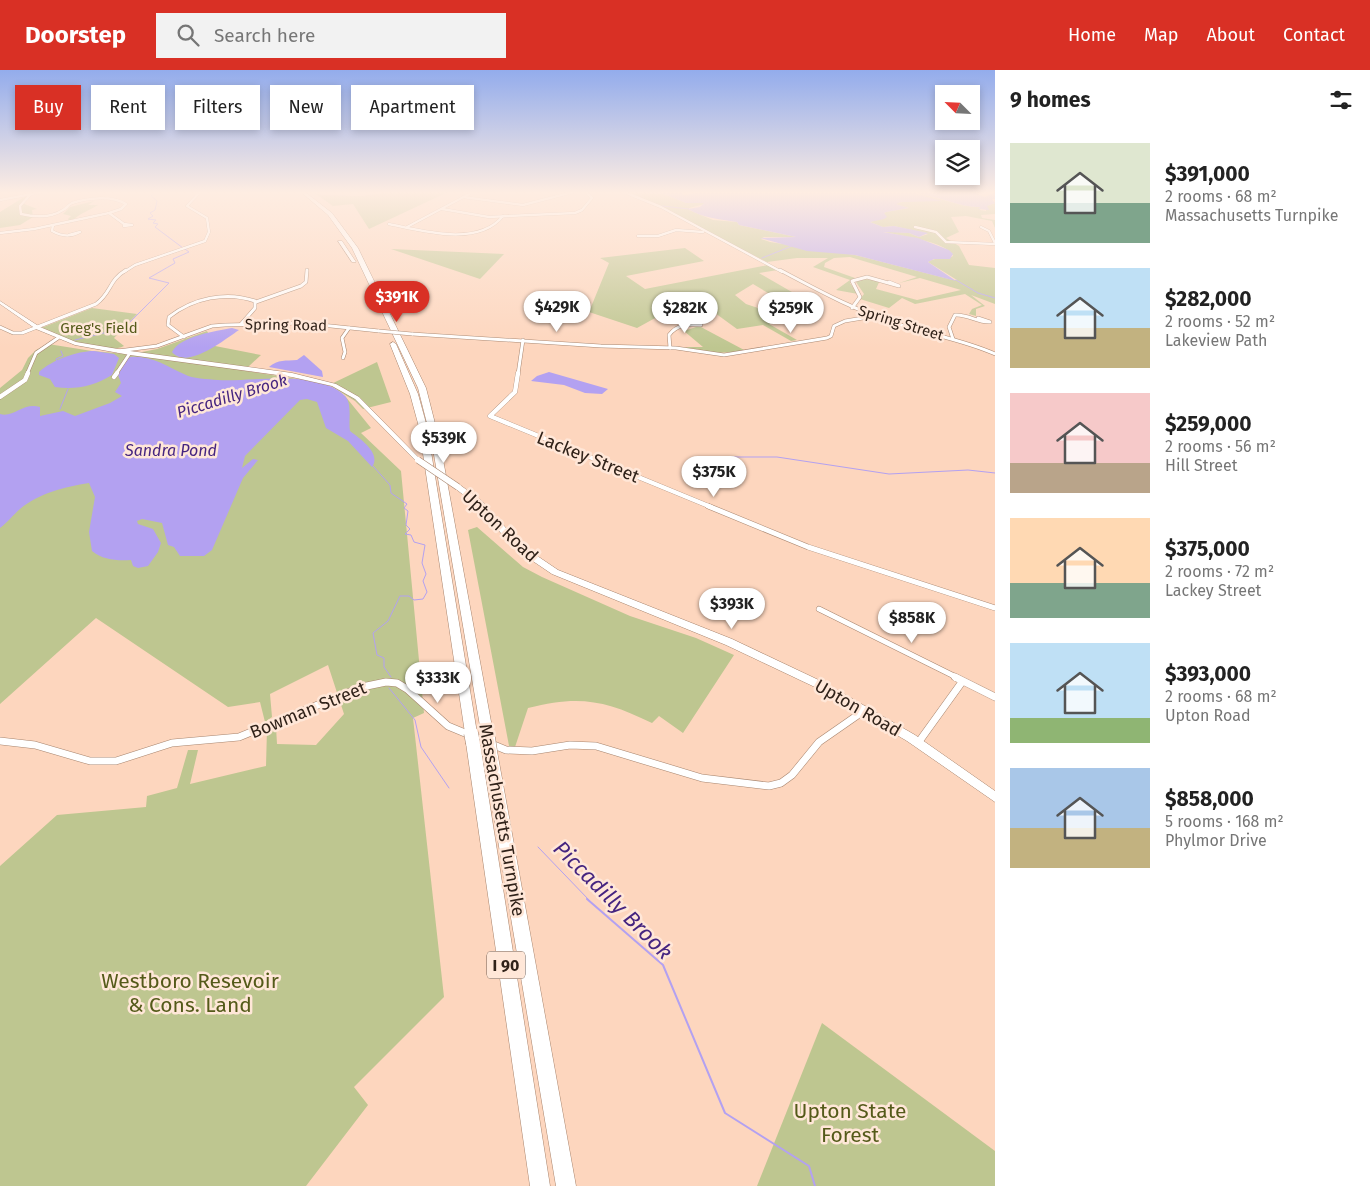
<!DOCTYPE html>
<html lang="en">
<head>
<meta charset="utf-8">
<style>
	body { margin:0; font-family:"Fira Sans",sans-serif; background:#f2f2f2; color:#222; height:100vh; display:flex; flex-direction:column; font-size:19px; white-space:nowrap }
	* { box-sizing:border-box; margin:0 }
	p { font-size:16px; color:#767676 }
	.icon { flex:none; width:28px; height:28px; fill:none; stroke:currentColor; stroke-width:2; stroke-linecap:round; stroke-linejoin:round }
	.map { position:relative; flex:1; overflow:hidden }
	.side { display:flex; flex-direction:column; background:#fff; width:375px }
	.side>* { flex:none }
	.banner { position:absolute; left:15px; top:15px; width:475px; height:45px; display:flex; gap:10px }
	.needle { width:32px; rotate:294deg }
	.buttons { position:absolute; left:935px; top:15px; display:grid; gap:10px }
	.buttons a { display:grid; place-items:center; width:45px; height:45px; border-radius:0px; background:#fff; box-shadow:0 2px 8px #0003; font-size:25px }
	.price { position:absolute; translate:-50% -42px; padding:0 11px; border-radius:18px; background:#fff; color:#222; font-size:16px; line-height:32px; filter:drop-shadow(0 1px 2px #0008) }
	.price::after { content:''; position:absolute; left:50%; top:30px; width:15px; height:11px; margin-left:-8px; background:inherit; clip-path:polygon(0 0,100% 0,50% 100%) }
	.price.selected { background:#d93025; color:#fff }
	ul { padding:0; list-style:none }
	li { display:flex; align-items:center; gap:15px; height:125px; padding:0 15px }
	li span { display:grid; place-items:center; flex:none; width:140px; height:100px; border-radius:0px; color:#555 }
	li>.icon { margin-inline-start:auto }
	span .icon { width:60px; height:60px; fill:#fffc; stroke-width:1 }
	li b { font-size:21px }
	h2 { display:flex; justify-content:space-between; align-items:center; height:60px; padding:0 15px; font-size:21px }
	.tag { padding:0 18px; border-radius:0px; background:#fff; box-shadow:0 2px 8px #0003; font-size:18px; line-height:45px }
	.tag.selected { background:#d93025; color:#fff }
	header { display:flex; align-items:center; gap:30px; box-sizing:border-box; height:70px; padding:0 25px; background:#d93025; color:#fff }
	header strong { font-size:24px }
	nav { display:flex; gap:28px; margin-inline-start:auto; font-size:18px }
	.search { width:350px; height:45px; background:#f2f2f2; display:flex; align-items:center; gap:12px; box-sizing:border-box; padding:0 18px; border-radius:0px; color:#767676; font-size:19px }
	main { display:flex; flex:1; min-height:0 }
	.map>svg:first-child { display:block }
</style>
</head>
<body>
<header>
<strong>Doorstep</strong>
<div class="search"><svg class="icon" aria-label="search" viewBox="0 0 24 24"><circle cx="10" cy="10" r="6"/><path d="M15 15l6 6"/></svg>Search here</div>
<nav><a>Home</a><a>Map</a><a>About</a><a>Contact</a></nav>
</header>
<main>
<div class="map">
<svg width="995" height="1116" viewBox="0 0 995 1116">
	<rect width="100%" height="100%" fill="#fdd6be"/>
	<g fill="#bec690">
		<path d="M313,122L323,125L362,126L389,122H448L369,159L353,134L333,136Z"/>
		<path d="M623,122L664,124L686,133H704L705,134L689,138V140L713,150L737,152L739,155L796,167H764L761,169L770,172L855,185L953,210H957L928,192C936,186 946,191 953,186C947,171 898,166 882,161L909,163L919,167L928,164L894,156L883,157L870,152L886,147L884,143L886,142L909,138L895,134L897,133L912,130L940,131L912,123C938,126 960,138 981,137L980,140L986,141V136L995,133V144L981,145L982,148L995,150V158L992,151L966,146L951,147L959,162L946,168L959,176L969,195L995,198V234L971,225L985,236L976,239V246L969,244L972,239L982,235L965,224L915,234L902,228L889,238L860,229L864,224L856,212L862,209L880,210L876,219L917,230L961,220L920,208L899,213L917,207L850,187L834,188L825,193L824,197L855,208L850,213L858,224L836,220L850,210L813,197L828,188H797L767,192L650,132Z"/>
		<path d="M29,124L22,133L37,139L32,140L33,147L20,155L0,158V142Z"/>
		<path d="M94,131L88,135H98C90,140 81,143 74,149L75,151L70,152L68,149L71,146L63,144L70,137Z"/>
		<path d="M685,178L704,191L626,206L645,219L768,195L778,200L759,203L804,229L768,223L753,214L735,225L746,234L779,245L798,244L782,246L788,250L769,254L797,270L791,271L763,255L737,259L704,235L657,247L637,258L589,242L609,193L600,188Z"/>
		<path d="M391,179L504,184L480,209Z"/>
		<path d="M92,238L137,244L114,268L124,276C105,286 59,266 41,258Z"/>
		<path d="M699,256L746,281L717,283L684,277H703L684,261Z"/>
		<path d="M207,261L215,276L261,285L248,297L150,286L317,312L302,310L345,326L371,358L361,363L401,401L424,643L413,648L444,927L354,1017L368,1035L306,1116H0V796L57,745L146,737L147,726L177,718L188,680H198L190,714L266,696L267,659L276,657L277,674L316,675L344,644L328,595L270,624L272,647L265,652L260,632L228,637L96,548L0,634V318L22,300L28,288L36,280L48,274L92,281L139,285L142,282L157,279Z"/>
		<path d="M377,292L391,332L363,339L355,331L329,315Z"/>
		<path d="M477,457L523,497L542,507L630,546L696,568L734,585L683,663L659,646L652,653C605,630 579,625 528,638L514,680L510,681L468,460Z"/>
		<path d="M822,953L995,1081V1116H757Z"/>
	</g>
	<g fill="#b3a1f1">
		<path d="M638,122H681L684,125L701,122H972L985,127L995,122V129H992L995,133L987,136L989,140L978,139L981,137C960,138 940,126 914,123L942,131L901,132L896,134L909,138L886,142L884,143L887,147L884,149L870,152L883,157L894,156L928,163L919,167L909,163L883,162L918,168L949,180L953,184L950,189H934L928,192L956,211L855,185L807,181L760,168L796,167L739,155L737,152C719,149 703,148 688,139L700,137L704,133H686L664,124Z"/>
		<path d="M232,258L239,260C224,270 187,300 172,282C180,266 216,261 232,258Z"/>
		<path d="M94,281L114,284L119,288L112,305C94,316 76,320 55,317L50,309L39,305V302C52,290 77,281 94,281Z"/>
		<path d="M304,285L322,301L323,307L269,297C278,289 286,291 297,290Z"/>
		<path d="M130,287C151,285 166,296 184,304C193,309 207,309 218,310C252,312 317,299 344,325C353,333 348,350 350,361C359,368 382,383 372,397L348,371L326,358L317,332L307,329L300,330L245,386L242,398L253,389L258,390L243,408L212,480L204,486H180L174,477L168,475L162,453L142,449L137,451L138,454L153,459L161,473L158,482L148,496L138,498L133,496L131,490C117,491 103,490 92,481L89,462L95,427L89,413C65,417 39,423 20,439C13,445 8,452 0,458V344C14,348 23,332 40,337V346L63,341L75,346L110,333L122,326L115,322L121,313L118,305L126,290Z"/>
		<path d="M549,302L608,319L602,324L585,323L564,315L531,311L537,306Z"/>
	</g>
	<g fill="none" stroke-linecap="round" stroke-linejoin="round">
		<g stroke="#b3a1f1" stroke-width="1">
			<path d="M154,122L151,126L157,131L155,140L150,143L153,146L148,149L156,150L153,153L158,154L155,157L183,178"/>
			<path d="M662,136L689,139"/>
			<path d="M762,188L792,176"/>
			<path d="M956,210L978,223L995,228"/>
			<path d="M75,270L124,258L169,213L149,208L175,193L173,189L189,182L185,179"/>
			<path d="M57,292L56,289L63,286L61,281"/>
			<path d="M60,339L68,319"/>
			<path d="M720,387H777L889,404L968,400L995,403"/>
			<path d="M373,396L390,415L391,423L407,434L404,438L408,441L406,455L410,459L405,464L411,465L414,472L425,475L422,493L426,504L423,511L427,522L423,529L414,530L409,526H400L388,551L373,563L377,585L384,588V597L391,607"/>
			<path d="M389,618L415,650L421,677L449,718"/>
			<path d="M538,777L589,830"/>
		</g>
		<path stroke="#b3a1f1" stroke-width="2" d="M587,829L663,895L725,1043L809,1096L815,1116"/>
		<g stroke="#a8856e" stroke-width="3">
			<g id="street-far4">
				<path d="M624,122L661,137L782,202"/>
				<path d="M463,127L523,135L573,122"/>
				<path d="M0,130L42,122"/>
				<path d="M442,139L489,147L575,143L582,140L592,128L586,122"/>
				<path d="M109,143L124,154"/>
				<path d="M124,154L132,155L124,156Z"/>
				<path d="M389,154C423,161 478,177 503,146"/>
				<path d="M53,155L52,161C61,166 71,167 80,162L69,165"/>
				<path d="M407,157L473,122"/>
				<path d="M915,157L936,162L946,172L995,174"/>
				<path d="M981,157L989,161L995,173"/>
				<path d="M0,163L34,159L109,143L121,139L126,134C112,125 88,128 72,133C68,135 67,138 63,140C51,148 34,147 21,144L20,136L31,124"/>
				<path d="M638,166H658L676,160L703,162"/>
				<path d="M124,202L135,195L205,171L209,162L207,148L187,136L200,122"/>
			</g>
		</g>
		<g stroke="#a8856e" stroke-width="4">
			<g id="street-far3">
				<path d="M780,200C821,222 862,244 907,257C937,266 966,271 995,284"/>
				<path d="M256,232L301,216L306,212L307,200"/>
				<path d="M852,238L860,227L852,211L867,207L899,216L889,212"/>
				<path d="M0,257L13,263H22L96,234C112,222 108,211 126,200"/>
				<path d="M412,264L601,276L676,278L724,285L827,268L831,266L834,256L845,251L875,246"/>
				<path d="M184,267L168,255L169,247C193,228 226,221 255,231V238L241,254"/>
				<path d="M953,269L949,257L955,245C968,244 978,253 990,252L978,248"/>
				<path d="M670,278L669,265C677,254 689,254 701,255"/>
				<path d="M118,281L157,276L212,256L225,255L302,253L379,261"/>
				<path d="M343,288L345,282L342,268L349,258"/>
				<path d="M27,304L36,283L58,268"/>
				<path d="M116,304L130,283"/>
				<path d="M518,304L523,270"/>
			</g>
		</g>
		<g stroke="#a8856e" stroke-width="5">
			<g id="street-far2">
				<path d="M518,303L515,322L490,346L711,437"/>
				<path d="M114,307L117,303"/>
				<path d="M0,327L25,310L28,303"/>
			</g>
		</g>
		<g stroke="#a8856e" stroke-width="6">
			<g id="street-far1">
				<path d="M708,436L808,477L995,538"/>
				<path d="M819,539L958,608"/>
			</g>
		</g>
		<g stroke="#a8856e" stroke-width="8">
			<g id="street">
				<path d="M955,607L995,627"/>
				<path d="M0,671L35,675L90,691H116L172,673L239,667L362,617L386,612L397,613L407,619L448,656L506,680L532,681L570,675L596,676L702,708L769,716L781,713L792,705L819,672L865,640"/>
				<path d="M918,673L962,612"/>
			</g>
		</g>
		<g stroke="#a8856e" stroke-width="1">
			<g id="secondary">
				<path d="M0,231L40,257L76,272L130,281L292,303L336,314L359,327L421,390L418,392L416,391L355,329L332,316L292,307L130,285L75,275L36,259L0,234Z"/>
				<path d="M456,415H460L482,431L521,475L558,500L732,569L825,613L915,665L995,721V732L907,671L819,619L726,575L552,504L515,479L476,435L456,419Z"/>
			</g>
		</g>
		<g stroke="#a8856e" stroke-width="1">
			<g id="highway">
				<path d="M301,122H305L332,143L358,178L426,318L440,373L494,668L493,672L488,674L483,672L482,668L432,373L418,318L352,178L328,145Z"/>
				<path d="M338,171H342L356,192H352Z"/>
				<path d="M393,272L396,274L418,324L427,357L477,663L474,668L478,669L480,673L550,1116H530L466,673L470,668L466,667L465,663L419,357L410,324L390,274Z"/>
				<path d="M490,675L495,677L497,681L576,1116H556L483,681L485,677Z"/>
			</g>
		</g>
		<use href="#street-far4" stroke="#fff" stroke-width="2.5"/>
		<use href="#street-far3" stroke="#fff" stroke-width="3"/>
		<use href="#street-far2" stroke="#fff" stroke-width="4.5"/>
		<use href="#street-far1" stroke="#fff" stroke-width="5"/>
		<use href="#street" stroke="#fff" stroke-width="7"/>
		<use href="#secondary" fill="#fff" fill-rule="evenodd"/>
		<use href="#highway" fill="#fff" fill-rule="evenodd"/>
		<g stroke="#a8856e" stroke-width="4" stroke-linecap="butt">
			<path id="street-bridge" d="M379,261L412,264"/>
		</g>
		<g stroke="#a8856e" stroke-width="7" stroke-linecap="butt">
			<path id="secondary-bridge" d="M418,390L458,417"/>
		</g>
		<g stroke="#a8856e" stroke-width="15" stroke-linecap="butt">
			<g id="highway-bridge">
				<path d="M471,663L473,673"/>
				<path d="M488,668L490,681"/>
			</g>
		</g>
		<use href="#street-bridge" stroke="#fff" stroke-width="3"/>
		<use href="#secondary-bridge" stroke="#fff" stroke-width="6"/>
		<use href="#highway-bridge" stroke="#fff" stroke-width="14"/>
	</g>
	<linearGradient id="sky" x2="0" y2="1"><stop stop-color="#93acec"/><stop offset="0.44" stop-color="#feede2"/><stop offset="1" stop-color="#feede2" stop-opacity="0"/></linearGradient>
	<rect width="995" height="278" fill="url(#sky)"/>
	<g text-anchor="middle" dominant-baseline="central" stroke-width="5" stroke-linejoin="round" paint-order="stroke">
		<g font-size="15" fill="#302219" stroke="#ffe7d8">
			<text transform="translate(901 253) rotate(17)">Spring Street</text>
			<text transform="translate(286 255) rotate(1)">Spring Road</text>
		</g>
		<g font-size="15" fill="#545a19" stroke="#ffe7d8">
			<text x="99" y="258">Greg's Field</text>
		</g>
		<g font-size="16" font-style="italic" fill="#462580" stroke="#ffe7d8">
			<text transform="translate(232 326) rotate(-17)">Piccadilly Brook</text>
			<text x="171" y="380">Sandra Pond</text>
		</g>
		<rect fill="#ffe7d8" stroke="#6e5d52" stroke-width="1" x="487" y="881.5" width="38" height="27" rx="4"/>
		<g font-size="16" font-weight="bold" fill="#302219">
			<text x="506" y="895">I 90</text>
		</g>
		<g font-size="18" fill="#302219" stroke="#ffe7d8">
			<text transform="translate(588 387) rotate(22)">Lackey Street</text>
			<text transform="translate(500 456) rotate(43)">Upton Road</text>
			<text transform="translate(858 638) rotate(30)">Upton Road</text>
			<text transform="translate(308 640) rotate(-22)">Bowman Street</text>
			<text transform="translate(502 750) rotate(80)">Massachusetts Turnpike</text>
		</g>
		<g font-size="21" fill="#545a19" stroke="#ffe7d8">
			<text x="190" y="911">Westboro Resevoir<tspan x="190" dy="24">&amp; Cons. Land</tspan></text>
			<text x="850" y="1041">Upton State<tspan x="850" dy="24">Forest</tspan></text>
		</g>
		<g font-size="22" font-style="italic" fill="#462580" stroke="#ffe7d8">
			<text transform="translate(613 830) rotate(45)">Piccadilly Brook</text>
		</g>
	</g>
</svg>
<div class="buttons">
<a><svg class="needle" viewBox="-14 -14 28 28"><path d="M0-13l5 13h-10z" fill="#e53935"/><path d="M0 13l5-13h-10z" fill="#767676"/></svg></a>
<a><svg class="icon" aria-label="layers" viewBox="0 0 24 24"><path d="M12 4l9 5-9 5-9-5zM3 14l9 5 9-5"/></svg></a>
</div>
<b class="price selected" style="left:397px;top:253px">$391K</b>
<b class="price" style="left:557px;top:263px">$429K</b>
<b class="price" style="left:685px;top:264px">$282K</b>
<b class="price" style="left:791px;top:264px">$259K</b>
<b class="price" style="left:444px;top:394px">$539K</b>
<b class="price" style="left:714px;top:428px">$375K</b>
<b class="price" style="left:732px;top:560px">$393K</b>
<b class="price" style="left:912px;top:574px">$858K</b>
<b class="price" style="left:438px;top:634px">$333K</b>
<div class="banner">
<a class="tag selected">Buy</a>
<a class="tag">Rent</a>
<a class="tag">Filters</a>
<a class="tag">New</a>
<a class="tag">Apartment</a>
</div>
</div>
<section class="side">
<h2>9 homes<svg class="icon" aria-label="filters" viewBox="0 0 24 24"><path d="M4 7h16M4 17h16"/><circle cx="9" cy="7" r="2"/><circle cx="15" cy="17" r="2"/></svg></h2>
<ul>
<li><span style="background:linear-gradient(#dfe7d0 60%,#7fa58c 0)"><svg class="icon" aria-label="home" viewBox="0 0 24 24"><path d="M3 11l9-7 9 7M6 9v11h12V9"/></svg></span><div><b>$391,000</b><p>2 rooms · 68 m²</p><p>Massachusetts Turnpike</p></div></li>
<li><span style="background:linear-gradient(#bfe0f5 60%,#c2b280 0)"><svg class="icon" aria-label="home" viewBox="0 0 24 24"><path d="M3 11l9-7 9 7M6 9v11h12V9"/></svg></span><div><b>$282,000</b><p>2 rooms · 52 m²</p><p>Lakeview Path</p></div></li>
<li><span style="background:linear-gradient(#f6c9c9 70%,#b9a48a 0)"><svg class="icon" aria-label="home" viewBox="0 0 24 24"><path d="M3 11l9-7 9 7M6 9v11h12V9"/></svg></span><div><b>$259,000</b><p>2 rooms · 56 m²</p><p>Hill Street</p></div></li>
<li><span style="background:linear-gradient(#ffd9b3 65%,#7fa58c 0)"><svg class="icon" aria-label="home" viewBox="0 0 24 24"><path d="M3 11l9-7 9 7M6 9v11h12V9"/></svg></span><div><b>$375,000</b><p>2 rooms · 72 m²</p><p>Lackey Street</p></div></li>
<li><span style="background:linear-gradient(#bfe0f5 75%,#8fb573 0)"><svg class="icon" aria-label="home" viewBox="0 0 24 24"><path d="M3 11l9-7 9 7M6 9v11h12V9"/></svg></span><div><b>$393,000</b><p>2 rooms · 68 m²</p><p>Upton Road</p></div></li>
<li><span style="background:linear-gradient(#a9c7e8 60%,#c2b280 0)"><svg class="icon" aria-label="home" viewBox="0 0 24 24"><path d="M3 11l9-7 9 7M6 9v11h12V9"/></svg></span><div><b>$858,000</b><p>5 rooms · 168 m²</p><p>Phylmor Drive</p></div></li>
</ul>
</section>
</main>
</body>
</html>
